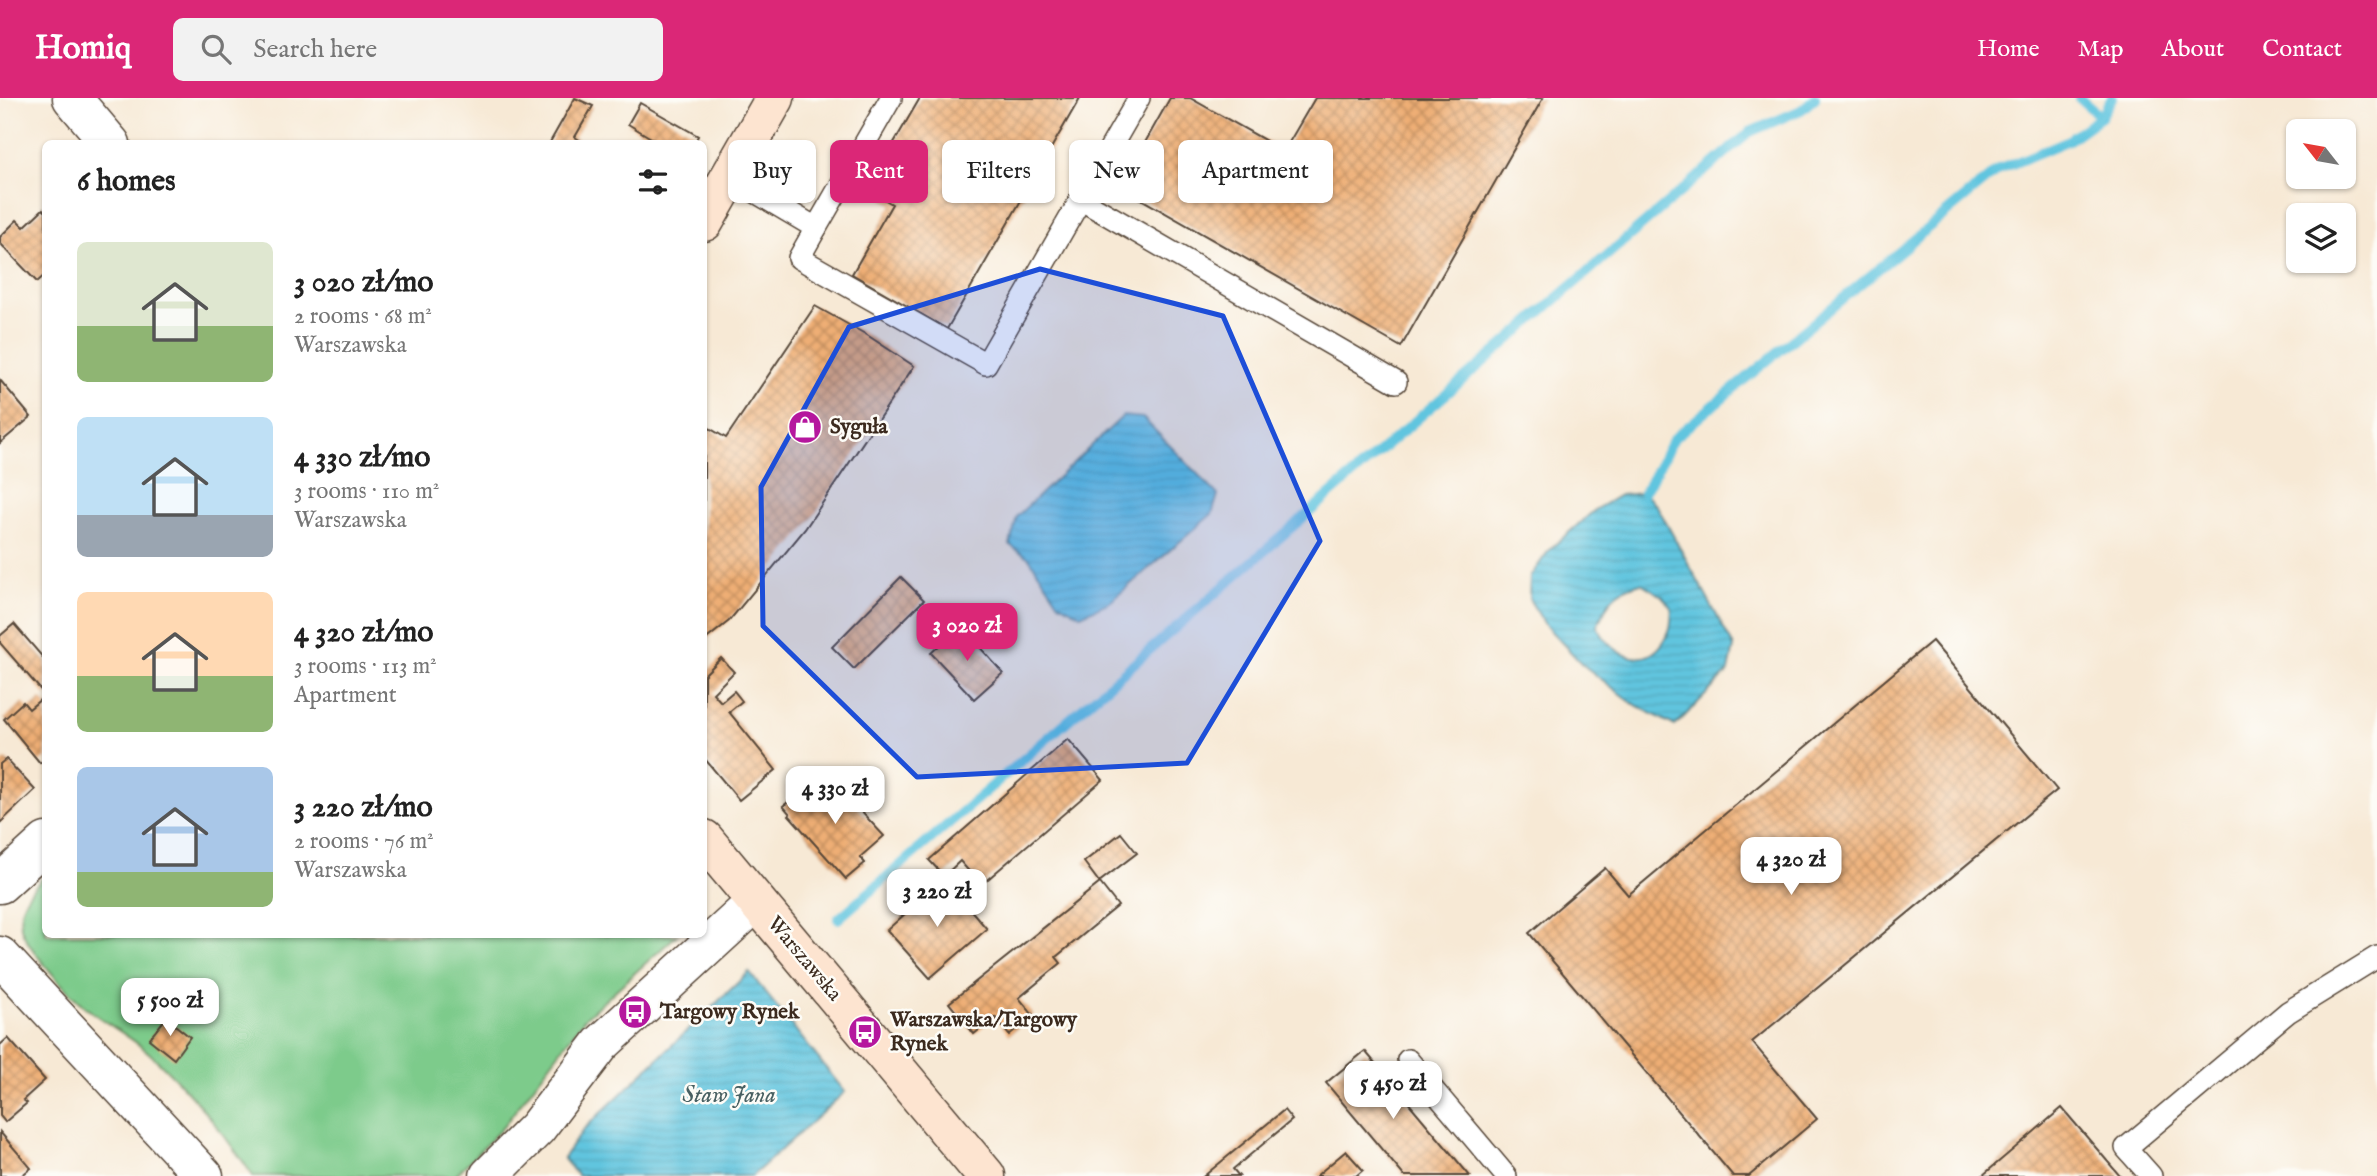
<!DOCTYPE html>
<html lang="en">
<head>
<meta charset="utf-8">
<style>
	body { margin:0; font-family:"IM FELL English",serif; background:#f2f2f2; color:#222; height:100vh; display:flex; flex-direction:column; font-size:26px; white-space:nowrap }
	* { box-sizing:border-box; margin:0 }
	p { font-size:23px; color:#767676 }
	.icon { flex:none; width:38px; height:38px; fill:none; stroke:currentColor; stroke-width:2; stroke-linecap:round; stroke-linejoin:round }
	.map { position:relative; flex:1; overflow:hidden }
	.sheet { position:absolute; left:42px; top:42px; width:665px; height:798px; display:flex; flex-direction:column; background:#fff; border-radius:10px; box-shadow:0 2px 5px #0004 }
	.sheet>* { flex:none }
	.banner { position:absolute; left:728px; top:42px; width:665px; height:63px; display:flex; gap:14px }
	.needle { width:46px; rotate:301deg }
	.fabs { position:absolute; left:2286px; top:21px; display:grid; gap:14px }
	.fabs a { display:grid; place-items:center; width:70px; height:70px; border-radius:10px; background:#fff; box-shadow:0 2px 5px #0004; font-size:35px }
	.price { position:absolute; translate:-50% -60px; padding:0 16px; border-radius:14px; background:#fff; color:#222; font-size:23px; line-height:46px; filter:drop-shadow(0 2px 4px #0008) }
	.price::after { content:''; position:absolute; left:50%; top:42px; width:21px; height:16px; margin-left:-10px; background:inherit; clip-path:polygon(0 0,100% 0,50% 100%) }
	.price.on { background:#db2777; color:#fff }
	ul { padding:0; list-style:none }
	li { display:flex; align-items:center; gap:21px; height:175px; padding:0 35px }
	li span { display:grid; place-items:center; flex:none; width:196px; height:140px; border-radius:10px; color:#555 }
	li>.icon { margin-inline-start:auto }
	span .icon { width:84px; height:84px; fill:#fffc; stroke-width:1 }
	li b { font-size:30px }
	h2 { display:flex; justify-content:space-between; align-items:center; height:84px; padding:0 35px; font-size:30px }
	.tag { padding:0 24px; border-radius:10px; background:#fff; box-shadow:0 2px 5px #0004; font-size:24px; line-height:63px }
	.tag.on { background:#db2777; color:#fff }
	header { display:flex; align-items:center; gap:42px; box-sizing:border-box; height:98px; padding:0 35px; background:#db2777; color:#fff }
	header strong { font-size:33px }
	nav { display:flex; gap:38px; margin-inline-start:auto; font-size:24px }
	.search { width:490px; height:63px; background:#f2f2f2; display:flex; align-items:center; gap:18px; box-sizing:border-box; padding:0 24px; border-radius:10px; color:#767676; font-size:26px }
	.map>svg:first-child { display:block }
</style>
</head>
<body>
<header>
<strong>Homiq</strong>
<div class="search"><svg class="icon" aria-label="search" viewBox="0 0 24 24"><circle cx="10" cy="10" r="6"/><path d="M15 15l6 6"/></svg>Search here</div>
<nav><a>Home</a><a>Map</a><a>About</a><a>Contact</a></nav>
</header>
<div class="map">
<svg width="2377" height="1078" viewBox="0 0 2377 1078">
	<defs>
		<pattern id="water-rules" width="6" height="5" patternUnits="userSpaceOnUse" patternTransform="scale(1.75)"><rect width="6" height="5" fill="#61c5df"/><path d="M0 2.5h6" fill="none" stroke="#55a9bf"/></pattern>
		<pattern id="building-cross-hatch" width="8" height="8" patternUnits="userSpaceOnUse" patternTransform="scale(1.75)"><rect width="8" height="8" fill="#eeae74"/><path d="M0 0l8 8M0 8l8-8" fill="none" stroke="#c28e5f"/></pattern>
	</defs>
	<rect width="100%" height="100%" fill="#fdfcf7"/>
	<filter id="ink" filterUnits="userSpaceOnUse"><feTurbulence type="fractalNoise" baseFrequency=".0143" numOctaves="2"/><feDisplacementMap in="SourceGraphic" scale="14" xChannelSelector="R" yChannelSelector="G"/><feConvolveMatrix kernelMatrix="1 2 1 2 8 2 1 2 1" color-interpolation-filters="sRGB"/></filter>
	<filter id="wash" filterUnits="userSpaceOnUse"><feTurbulence type="fractalNoise" baseFrequency=".00686" numOctaves="4" result="noise"/><feDisplacementMap in="SourceGraphic" scale="28" xChannelSelector="R" yChannelSelector="G"/><feGaussianBlur stdDeviation="1.57" result="paint"/><feColorMatrix in="noise" values="0 0 0 0 0 0 0 0 0 0 0 0 0 0 0 0 0 1.4 0 .05"/><feComposite in="paint" operator="in"/></filter>
	<g filter="url(#wash)">
		<rect width="100%" height="100%" fill="#f7e9d5"/>
		<path fill="#7dcb8b" stroke="#5c7a54" stroke-width="2" d="M45,778L46,836L677,837L585,920L503,1029L455,1078H253C223,1034 189,991 149,955C129,937 104,925 84,908C68,895 24,847 21,829C17,807 31,791 45,778Z"/>
		<g fill="url(#water-rules)" stroke="#4e787e" stroke-width="2" fill-rule="evenodd">
			<path d="M1123,318L1143,320L1218,397L1212,416L1110,504L1081,517L1059,505L1029,460L1010,447L1017,418Z"/>
			<path d="M1644,395L1657,408L1734,549L1729,573L1675,628L1632,605L1582,566L1546,528L1529,501L1530,479L1550,451L1596,411L1620,397ZM1641,485L1662,498L1672,511C1671,518 1672,526 1669,533C1653,575 1613,562 1597,528C1608,503 1614,492 1641,485Z"/>
			<path d="M749,874L845,994L752,1078H578L563,1060L584,1031Z"/>
		</g>
		<g fill="none" stroke-linecap="round" stroke-linejoin="round">
			<g stroke="#61c5df" stroke-width="10">
				<path d="M2079,0L2101,19L2112,0"/>
				<path d="M1644,395L1674,340L1998,72L2069,42L2101,19"/>
				<path d="M838,821L1750,34L1801,12L1815,0"/>
			</g>
		</g>
		<g id="blocks">
			<g fill="url(#building-cross-hatch)">
				<path d="M575,0L593,8L575,39L585,46H549Z"/>
				<path d="M920,0H1080L947,231L852,176L892,106L867,91Z"/>
				<path d="M1170,0H1190L1284,53L1315,0H1543L1401,249L1120,89Z"/>
				<path d="M640,5L698,38L694,46H661L628,26Z"/>
				<path d="M43,111L46,114V176L37,184L0,145V139L17,122L24,129Z"/>
				<path d="M815,208L867,237L914,268L805,431L729,523L704,543V340L709,330L726,340Z"/>
				<path d="M0,282L31,319L0,345Z"/>
				<path d="M901,479L924,502L854,571L832,549Z"/>
				<path d="M14,526L46,563V598L0,545V538Z"/>
				<path d="M961,528L1003,575L974,601L931,555Z"/>
				<path d="M1932,543L2057,692L1752,944L1817,1021L1749,1078H1733L1529,835L1605,770L1628,797Z"/>
				<path d="M721,560L734,574L713,595L721,604L734,593L742,603L729,614L776,672L739,702L704,660V577Z"/>
				<path d="M41,601L46,607V660L40,665L4,621L23,604L29,611Z"/>
				<path d="M1068,641L1103,682L981,787L960,763L944,778L929,762Z"/>
				<path d="M6,661L35,692L0,725V666Z"/>
				<path d="M831,681L884,738L860,759L865,765L846,781L789,717L790,716L783,708L807,690L813,696Z"/>
				<path d="M1121,735L1137,755L1099,784L1084,764Z"/>
				<path d="M944,781L987,831L930,880L887,832Z"/>
				<path d="M1100,785L1118,808L1056,859L1061,865L1019,900L1033,917L1009,937L995,919L974,936L949,905Z"/>
				<path d="M166,920L190,939L174,961L149,941Z"/>
				<path d="M8,940L45,982L23,1002L27,1005L5,1024L0,1018V947Z"/>
				<path d="M1365,953L1470,1078H1404L1326,985Z"/>
				<path d="M2062,1010L2120,1078H1982Z"/>
				<path d="M1284,1012L1292,1022L1233,1071L1239,1078H1204Z"/>
				<path d="M0,1034L31,1070L21,1078H0Z"/>
				<path d="M1346,1053L1363,1072L1356,1078H1316Z"/>
			</g>
		</g>
	</g>
	<g filter="url(#ink)">
		<use href="#blocks" fill-opacity="0" stroke="#574739" stroke-width="2"/>
		<g fill="none" stroke-linecap="round" stroke-linejoin="round">
			<g stroke="#574739" stroke-width="24">
				<g id="service">
					<path d="M730,79L816,130L799,160L986,266L1139,0"/>
					<path d="M1080,101L1396,284"/>
					<path d="M816,130L891,0"/>
					<path d="M1408,962L1506,1078"/>
					<path d="M2151,1078L2126,1050L2288,914L2377,859"/>
				</g>
			</g>
			<g stroke="#574739" stroke-width="41">
				<g id="minor">
					<path d="M0,786L46,744"/>
					<path d="M0,858L204,1078"/>
					<path d="M489,1078L537,1030L601,946L756,804"/>
				</g>
			</g>
			<g stroke="#574739" stroke-width="41">
				<path id="tertiary" d="M72,0L111,46"/>
			</g>
			<g stroke="#574739" stroke-width="41">
				<g id="secondary">
					<path d="M704,124L775,0"/>
					<path d="M704,741L986,1078"/>
				</g>
			</g>
			<use href="#service" stroke="#fff" stroke-width="21"/>
			<use href="#minor" stroke="#fff" stroke-width="38"/>
			<use href="#tertiary" stroke="#fff" stroke-width="38"/>
			<use href="#secondary" stroke="#fde4d0" stroke-width="38"/>
		</g>
	</g>
	<path fill="#1d4ed8" fill-opacity="0.2" stroke="#1d4ed8" stroke-width="5" stroke-linejoin="round" d="M1040,171L1223,218L1320,443L1187,665L917,679L763,528L761,389L849,229Z"/>
	<defs>
		<g id="shop-disc" transform="scale(1.75)"><circle r="9.5" fill="#b5179e" stroke="#fdfcf7"/><path d="M-5-2.5h2.3a2.7 3.5 0 0 1 5.4 0H5L5.5 6h-11ZM-1.5-2.5h3a1.5 2.3 0 0 0-3 0Z" fill="#fff"/></g>
		<g id="bus-disc" transform="scale(1.75)"><circle r="9.5" fill="#b5179e" stroke="#fdfcf7"/><path d="M-5-6H5V4H4V6H2V4H-2V6H-4V4H-5ZM-3.5-4V0h7V-4ZM-3.5 1.2v1.5H-2V1.2ZM2 1.2v1.5H3.5V1.2Z" fill="#fff"/></g>
	</defs>
	<g fill-rule="evenodd">
		<use href="#shop-disc" x="805" y="329"/>
		<use href="#bus-disc" x="635" y="914"/>
		<use href="#bus-disc" x="865" y="934"/>
	</g>
	<g text-anchor="middle" dominant-baseline="central" stroke-width="5" stroke-linejoin="round" paint-order="stroke">
		<g font-size="21" font-weight="bold" fill="#3b2a1e" stroke="#fdfcf7" text-anchor="start">
			<text x="830" y="329">Syguła</text>
			<text x="660" y="914">Targowy Rynek</text>
			<text x="890" y="922">Warszawska/Targowy<tspan x="890" dy="24">Rynek</tspan></text>
		</g>
		<g font-size="21" fill="#3b2a1e" stroke="#fdfcf7">
			<text transform="translate(804 861) rotate(50)">Warszawska</text>
		</g>
		<g font-size="23" font-style="italic" fill="#486062" stroke="#fdfcf7">
			<text x="729" y="997">Staw Jana</text>
		</g>
	</g>
</svg>
<div class="fabs">
<a><svg class="needle" viewBox="-14 -14 28 28"><path d="M0-13l5 13h-10z" fill="#e53935"/><path d="M0 13l5-13h-10z" fill="#767676"/></svg></a>
<a><svg class="icon" aria-label="layers" viewBox="0 0 24 24"><path d="M12 4l9 5-9 5-9-5zM3 14l9 5 9-5"/></svg></a>
</div>
<b class="price on" style="left:967px;top:565px">3 020 zł</b>
<b class="price" style="left:835px;top:728px">4 330 zł</b>
<b class="price" style="left:1791px;top:799px">4 320 zł</b>
<b class="price" style="left:937px;top:831px">3 220 zł</b>
<b class="price" style="left:170px;top:940px">5 500 zł</b>
<b class="price" style="left:1393px;top:1023px">5 450 zł</b>
<div class="banner">
<a class="tag">Buy</a>
<a class="tag on">Rent</a>
<a class="tag">Filters</a>
<a class="tag">New</a>
<a class="tag">Apartment</a>
</div>
<section class="sheet">
<h2>6 homes<svg class="icon" aria-label="filters" viewBox="0 0 24 24"><path d="M4 7h16M4 17h16"/><circle cx="9" cy="7" r="2"/><circle cx="15" cy="17" r="2"/></svg></h2>
<ul>
<li><span style="background:linear-gradient(#dfe7d0 60%,#8fb573 0)"><svg class="icon" aria-label="home" viewBox="0 0 24 24"><path d="M3 11l9-7 9 7M6 9v11h12V9"/></svg></span><div><b>3 020 zł/mo</b><p>2 rooms · 68 m²</p><p>Warszawska</p></div></li>
<li><span style="background:linear-gradient(#bfe0f5 70%,#9aa5b1 0)"><svg class="icon" aria-label="home" viewBox="0 0 24 24"><path d="M3 11l9-7 9 7M6 9v11h12V9"/></svg></span><div><b>4 330 zł/mo</b><p>3 rooms · 110 m²</p><p>Warszawska</p></div></li>
<li><span style="background:linear-gradient(#ffd9b3 60%,#8fb573 0)"><svg class="icon" aria-label="home" viewBox="0 0 24 24"><path d="M3 11l9-7 9 7M6 9v11h12V9"/></svg></span><div><b>4 320 zł/mo</b><p>3 rooms · 113 m²</p><p>Apartment</p></div></li>
<li><span style="background:linear-gradient(#a9c7e8 75%,#8fb573 0)"><svg class="icon" aria-label="home" viewBox="0 0 24 24"><path d="M3 11l9-7 9 7M6 9v11h12V9"/></svg></span><div><b>3 220 zł/mo</b><p>2 rooms · 76 m²</p><p>Warszawska</p></div></li>
</ul>
</section>
</div>
</body>
</html>
